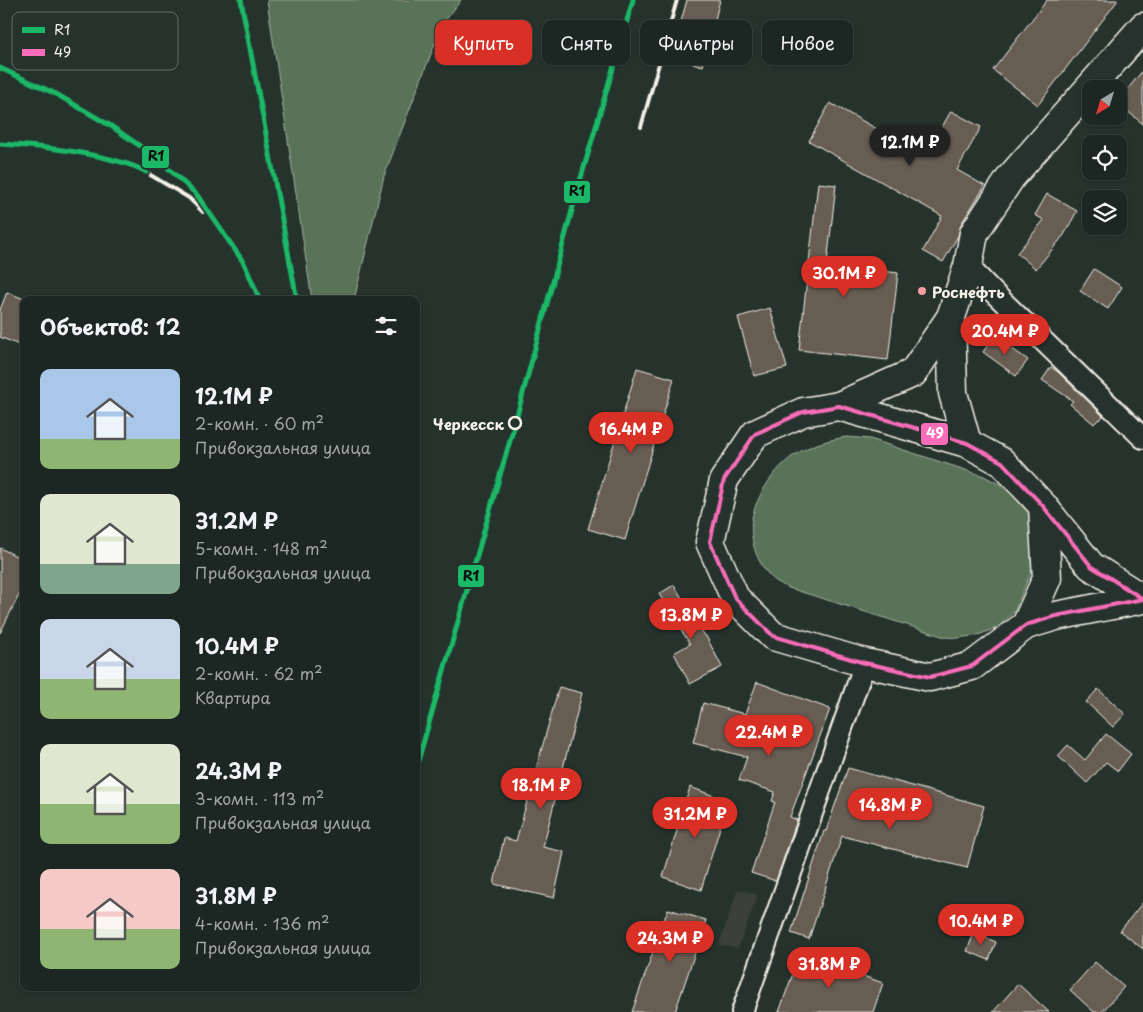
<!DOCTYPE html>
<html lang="ru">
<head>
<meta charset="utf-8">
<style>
	body { margin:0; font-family:"Playpen Sans",sans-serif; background:#29322f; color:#f1f3f6; height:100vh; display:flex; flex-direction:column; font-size:19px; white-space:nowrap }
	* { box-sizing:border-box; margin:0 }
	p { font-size:16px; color:#a0a5a5 }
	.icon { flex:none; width:28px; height:28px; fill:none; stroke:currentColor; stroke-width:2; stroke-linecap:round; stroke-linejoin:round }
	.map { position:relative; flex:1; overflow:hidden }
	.sheet { position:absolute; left:20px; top:296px; width:400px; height:695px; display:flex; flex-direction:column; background:#1c2622; border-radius:10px; box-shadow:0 1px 4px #0004,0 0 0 1px #3a4340 }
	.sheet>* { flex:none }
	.hud { position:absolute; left:435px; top:20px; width:475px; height:45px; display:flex; gap:10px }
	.needle { width:32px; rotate:218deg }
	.buttons { position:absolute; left:1082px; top:80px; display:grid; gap:10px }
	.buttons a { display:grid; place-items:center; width:45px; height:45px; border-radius:10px; background:#1c2622; box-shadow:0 1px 4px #0004,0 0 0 1px #3a4340; font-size:25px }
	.price { position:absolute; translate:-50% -42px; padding:0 11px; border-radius:18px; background:#d93025; color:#fff; font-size:16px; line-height:32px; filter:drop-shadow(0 1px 2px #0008) }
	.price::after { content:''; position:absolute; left:50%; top:30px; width:15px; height:11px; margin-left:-8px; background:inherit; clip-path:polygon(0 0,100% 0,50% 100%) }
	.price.current { background:#222; color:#fff }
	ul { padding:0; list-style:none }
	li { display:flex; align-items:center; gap:15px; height:125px; padding:0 20px }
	li span { display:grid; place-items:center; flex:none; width:140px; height:100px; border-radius:10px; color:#555 }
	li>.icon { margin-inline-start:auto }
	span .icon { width:60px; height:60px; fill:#fffc; stroke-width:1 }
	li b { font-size:21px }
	h2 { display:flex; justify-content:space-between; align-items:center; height:60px; padding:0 20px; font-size:21px }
	.chip { padding:0 18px; border-radius:10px; background:#1c2622; box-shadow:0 1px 4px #0004,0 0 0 1px #3a4340; font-size:18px; line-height:45px }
	.chip.current { background:#d93025; color:#fff }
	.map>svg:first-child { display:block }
</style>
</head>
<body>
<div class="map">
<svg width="1143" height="1012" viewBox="0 0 1143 1012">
	<rect width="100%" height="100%" fill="#26332d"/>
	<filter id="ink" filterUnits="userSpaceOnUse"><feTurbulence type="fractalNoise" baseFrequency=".02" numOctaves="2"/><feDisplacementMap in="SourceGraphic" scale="10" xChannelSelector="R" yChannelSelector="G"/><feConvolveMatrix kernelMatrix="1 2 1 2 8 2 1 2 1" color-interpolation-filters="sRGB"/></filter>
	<g filter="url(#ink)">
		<path fill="#3a4038" d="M738,889L758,895L738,948L719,945Z"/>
		<g fill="#587359" stroke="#a6b2a0">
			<path d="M267,0H461L442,25L384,176L354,300H312Z"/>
			<path d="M847,437L870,439L984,476L999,484L1013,495L1029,512L1038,534L1036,560L1014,612L997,628L978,635L958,638L945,637L789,588C785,586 780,584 776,581C758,568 749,541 752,519C755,498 775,468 793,456C810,445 826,440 847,437Z"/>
		</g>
		<g fill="#685d53" stroke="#f4f1e8">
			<path d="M687,0H720L703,66L671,57Z"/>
			<path d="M1047,0H1118L1038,105L993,70Z"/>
			<path d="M1143,70V124L1119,104V100Z"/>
			<path d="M830,103L926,156L951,111L981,127L957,170L985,186L961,224L958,236L943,262L923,251L942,216L809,141Z"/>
			<path d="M818,183L836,185L827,264L898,273L888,360L799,350Z"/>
			<path d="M1047,194L1077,211L1064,235L1036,269L1017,253L1044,220L1035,215Z"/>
			<path d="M1094,269L1122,287L1108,309L1080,291Z"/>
			<path d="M7,292L24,299V347L0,337V310Z"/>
			<path d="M770,308L787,368L754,376L738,317Z"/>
			<path d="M994,336L1028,360L1016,376L983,352Z"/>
			<path d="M1051,367L1058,372L1103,416L1100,420L1099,419L1094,424L1070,404L1073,401L1042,380Z"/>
			<path d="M637,368L674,379L625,540L588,529Z"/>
			<path d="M0,548L24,560V585L0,633Z"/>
			<path d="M674,585L705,636H706L722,667L690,684L674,653L690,644L659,594Z"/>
			<path d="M757,682L830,709L790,817L797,820L776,881L751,873L775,802L772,801L775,792L739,780L747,757L693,743L703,703L745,714Z"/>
			<path d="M559,687L582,693L543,847L564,852L554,898L494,884L504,838L516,841Z"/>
			<path d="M1098,689L1125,714L1113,727L1086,702Z"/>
			<path d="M1106,734L1131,754L1118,771L1106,762L1087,783L1058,756L1068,745L1085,760Z"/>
			<path d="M848,768L984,806L967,868L842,836L809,939L791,933L824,831H826Z"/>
			<path d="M690,787L728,801L701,890L663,877Z"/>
			<path d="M1143,902V949L1120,931Z"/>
			<path d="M668,909L706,920L675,1012H632Z"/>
			<path d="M974,933L996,942L989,960L967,951Z"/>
			<path d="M800,954L883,983L873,1012H779Z"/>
			<path d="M1095,962L1124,987L1102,1012H1094L1070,990Z"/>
			<path d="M1018,984L1049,1012H993Z"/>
		</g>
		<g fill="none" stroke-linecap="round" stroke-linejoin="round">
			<g stroke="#f4f1e8" stroke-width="24">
				<g id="street">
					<path d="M968,266L992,291L1143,438"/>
					<path d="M742,1012L865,663"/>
				</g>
			</g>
			<g stroke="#f4f1e8" stroke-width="31">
				<g id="secondary">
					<path d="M951,317L953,393L967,443"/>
					<path d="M839,406L913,373L951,317L968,266L974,233L1011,177L1143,27"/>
					<path d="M1143,599L1091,566L1043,506L1002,462L967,443L839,406L803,412L755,434L724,480L710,542L735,598L773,636L865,663L930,677L972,666L1026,625L1056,616L1143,599"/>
					<path d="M1026,625L1047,578L1043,506"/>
				</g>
			</g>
			<use href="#street" stroke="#26332d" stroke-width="20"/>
			<use href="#secondary" stroke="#26332d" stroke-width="28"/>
			<g stroke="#f4f1e8" stroke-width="4">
				<path d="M241,0L297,300"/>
				<path d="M0,68L56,94L111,126L156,157L197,195L244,263L260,300"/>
				<path d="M641,127L677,0"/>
				<path d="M0,144L38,146L86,153L137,167L189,198L203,212"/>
				<path d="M515,423L578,188L633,0"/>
			</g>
			<g stroke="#26332d" stroke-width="8">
				<path id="bus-1" d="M1143,599L1091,566L1043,506L1002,462L967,443L839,406L803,412L755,434L724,480L710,542L735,598L773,636L865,663L930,677L972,666L1026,625L1056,616L1143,599"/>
			</g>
			<use href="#bus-1" stroke="#fb6dba" stroke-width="4"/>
			<g stroke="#26332d" stroke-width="9">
				<g id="rail-1">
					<path d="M241,0L297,300"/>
					<path d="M0,68L56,94L111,126L156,157L197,195L244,263L260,300"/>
					<path d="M0,144C38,146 73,150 110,159C123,163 135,165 146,172"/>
					<path d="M416,768L515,423L578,188L633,0"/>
				</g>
			</g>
			<use href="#rail-1" stroke="#1ab867" stroke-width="5"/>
		</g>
	</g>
	<circle fill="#ff9aa2" stroke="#26332d" stroke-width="2" cx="922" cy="291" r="5"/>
	<circle fill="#26332d" stroke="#f4f1e8" stroke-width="2.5" cx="515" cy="423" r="6"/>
	<g text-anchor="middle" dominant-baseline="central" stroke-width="4" stroke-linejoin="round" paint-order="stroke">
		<g font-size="15" font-weight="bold" fill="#f4f1e8" stroke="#26332d" text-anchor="start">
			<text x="932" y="291">Роснефть</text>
		</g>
		<g font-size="15" font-weight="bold" fill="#f4f1e8" stroke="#26332d" text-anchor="end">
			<text x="504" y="423">Черкесск</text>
		</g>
	</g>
	<rect x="12" y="12" width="166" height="58" rx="8" fill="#26332d" stroke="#646c65" stroke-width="1"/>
	<rect x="22" y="27" width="23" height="6" fill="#1ab867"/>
	<rect x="22" y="49" width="23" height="7" fill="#fb6dba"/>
	<g font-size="14" fill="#f4f1e8">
		<text x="54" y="35">R1</text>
		<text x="54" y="57">49</text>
	</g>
	<g stroke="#26332d" stroke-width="2">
		<rect x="141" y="145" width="29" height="24" rx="5" fill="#1ab867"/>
		<rect x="563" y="180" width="28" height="24" rx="5" fill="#1ab867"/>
		<rect x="920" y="422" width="29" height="24" rx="5" fill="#fb6dba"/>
		<rect x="457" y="564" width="28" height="24" rx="5" fill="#1ab867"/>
	</g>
	<g font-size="14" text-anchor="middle" font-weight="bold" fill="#fff">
		<text x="935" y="438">49</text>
	</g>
	<g font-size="14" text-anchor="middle" font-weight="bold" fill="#111">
		<text x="156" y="161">R1</text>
		<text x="577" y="196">R1</text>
		<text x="471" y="581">R1</text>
	</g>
</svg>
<div class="buttons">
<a><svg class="needle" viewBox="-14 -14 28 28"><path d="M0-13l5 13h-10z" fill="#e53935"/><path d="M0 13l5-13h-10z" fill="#a0a5a5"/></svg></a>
<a><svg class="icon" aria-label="locate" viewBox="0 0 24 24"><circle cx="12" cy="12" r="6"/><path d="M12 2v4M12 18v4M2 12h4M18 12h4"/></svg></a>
<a><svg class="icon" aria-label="layers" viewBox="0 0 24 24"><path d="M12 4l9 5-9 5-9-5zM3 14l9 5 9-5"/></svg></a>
</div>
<b class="price current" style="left:910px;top:167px">12.1M ₽</b>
<b class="price" style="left:844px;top:298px">30.1M ₽</b>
<b class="price" style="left:1005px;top:356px">20.4M ₽</b>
<b class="price" style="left:631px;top:454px">16.4M ₽</b>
<b class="price" style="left:691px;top:640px">13.8M ₽</b>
<b class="price" style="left:769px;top:757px">22.4M ₽</b>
<b class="price" style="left:541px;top:810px">18.1M ₽</b>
<b class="price" style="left:890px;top:830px">14.8M ₽</b>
<b class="price" style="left:695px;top:839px">31.2M ₽</b>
<b class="price" style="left:981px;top:946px">10.4M ₽</b>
<b class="price" style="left:670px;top:963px">24.3M ₽</b>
<b class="price" style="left:829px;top:989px">31.8M ₽</b>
<div class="hud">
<a class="chip current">Купить</a>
<a class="chip">Снять</a>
<a class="chip">Фильтры</a>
<a class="chip">Новое</a>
</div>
<section class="sheet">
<h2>Объектов: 12<svg class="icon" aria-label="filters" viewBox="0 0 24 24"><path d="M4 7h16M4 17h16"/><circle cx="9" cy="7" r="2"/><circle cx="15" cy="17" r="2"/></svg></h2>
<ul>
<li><span style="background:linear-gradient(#a9c7e8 70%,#8fb573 0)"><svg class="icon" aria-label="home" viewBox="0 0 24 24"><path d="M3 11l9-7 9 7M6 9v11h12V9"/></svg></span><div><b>12.1M ₽</b><p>2-комн. · 60 m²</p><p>Привокзальная улица</p></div></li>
<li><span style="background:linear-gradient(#dfe7d0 70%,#7fa58c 0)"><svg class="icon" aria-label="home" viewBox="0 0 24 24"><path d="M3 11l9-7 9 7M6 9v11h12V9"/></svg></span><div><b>31.2M ₽</b><p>5-комн. · 148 m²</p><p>Привокзальная улица</p></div></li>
<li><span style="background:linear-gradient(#c9d6e8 60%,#8fb573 0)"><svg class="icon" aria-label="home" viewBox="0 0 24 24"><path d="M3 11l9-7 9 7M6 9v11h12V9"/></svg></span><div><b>10.4M ₽</b><p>2-комн. · 62 m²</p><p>Квартира</p></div></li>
<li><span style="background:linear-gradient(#dfe7d0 60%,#8fb573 0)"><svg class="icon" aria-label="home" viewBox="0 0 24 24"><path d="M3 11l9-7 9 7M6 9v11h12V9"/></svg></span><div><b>24.3M ₽</b><p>3-комн. · 113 m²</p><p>Привокзальная улица</p></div></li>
<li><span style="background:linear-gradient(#f6c9c9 60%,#8fb573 0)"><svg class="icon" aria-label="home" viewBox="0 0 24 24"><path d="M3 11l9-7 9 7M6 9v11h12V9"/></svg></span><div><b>31.8M ₽</b><p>4-комн. · 136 m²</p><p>Привокзальная улица</p></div></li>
</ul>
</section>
</div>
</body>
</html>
